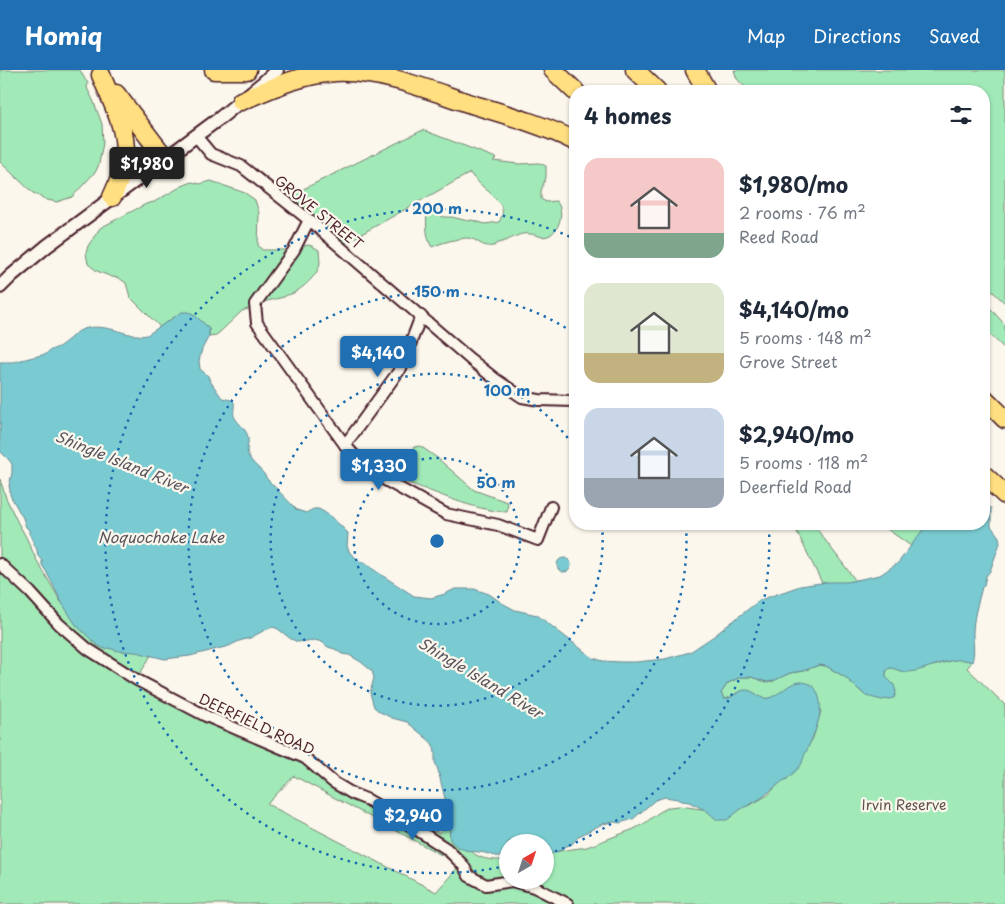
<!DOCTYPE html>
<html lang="en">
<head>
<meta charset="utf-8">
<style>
	body { margin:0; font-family:"Playpen Sans",sans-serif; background:#f2f2f3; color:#1f2937; height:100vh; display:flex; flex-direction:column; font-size:19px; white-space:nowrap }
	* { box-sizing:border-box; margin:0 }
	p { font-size:16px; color:#747a83 }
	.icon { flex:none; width:28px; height:28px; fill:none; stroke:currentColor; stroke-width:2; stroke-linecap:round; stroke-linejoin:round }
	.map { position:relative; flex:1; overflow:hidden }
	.details { position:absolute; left:569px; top:15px; width:421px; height:445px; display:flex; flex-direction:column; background:#fff; border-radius:20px; box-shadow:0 1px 4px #0004 }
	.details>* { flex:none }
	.needle { width:32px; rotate:39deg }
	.buttons { position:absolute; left:499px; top:764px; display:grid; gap:10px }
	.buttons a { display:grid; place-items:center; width:55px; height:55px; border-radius:50%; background:#fff; box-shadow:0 1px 4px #0004; font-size:25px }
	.price { position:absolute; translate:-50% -42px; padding:0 11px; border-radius:5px; background:#1f6fb2; color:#fff; font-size:16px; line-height:32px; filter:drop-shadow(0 1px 2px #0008) }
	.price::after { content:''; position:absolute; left:50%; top:30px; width:15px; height:11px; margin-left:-8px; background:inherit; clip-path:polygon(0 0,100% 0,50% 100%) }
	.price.on { background:#222; color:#fff }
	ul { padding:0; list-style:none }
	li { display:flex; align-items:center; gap:15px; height:125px; padding:0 15px }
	li span { display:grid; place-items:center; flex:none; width:140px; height:100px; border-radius:15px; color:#555 }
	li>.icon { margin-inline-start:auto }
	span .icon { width:60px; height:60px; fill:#fffc; stroke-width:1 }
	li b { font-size:21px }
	h2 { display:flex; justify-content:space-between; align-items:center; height:60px; padding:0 15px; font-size:21px }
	header { display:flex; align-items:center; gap:30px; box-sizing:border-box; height:70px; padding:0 25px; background:#1f6fb2; color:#fff }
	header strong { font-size:24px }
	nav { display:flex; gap:28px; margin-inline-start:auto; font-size:18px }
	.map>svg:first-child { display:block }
</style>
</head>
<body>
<header>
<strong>Homiq</strong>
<nav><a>Map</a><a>Directions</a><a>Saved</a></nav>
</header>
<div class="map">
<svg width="1005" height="834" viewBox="0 0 1005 834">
	<rect width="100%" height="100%" fill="#fbf7ec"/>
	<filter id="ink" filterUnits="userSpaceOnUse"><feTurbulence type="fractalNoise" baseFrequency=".02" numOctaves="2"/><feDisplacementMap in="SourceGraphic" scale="10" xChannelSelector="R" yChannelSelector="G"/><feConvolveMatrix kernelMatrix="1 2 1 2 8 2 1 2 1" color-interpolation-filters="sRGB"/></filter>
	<g filter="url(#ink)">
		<g fill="#a1eab8" stroke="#768472" fill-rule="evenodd">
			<path d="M0,0H80C83,5 84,9 88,13L87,18L93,30L102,54L103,73L99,94L96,101L72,127L57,132L47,130L33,123L0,92Z"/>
			<path d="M734,0H1005V233L991,220L989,217H984V21H749L737,9Z"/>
			<path d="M423,60L496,88L493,91L519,94L539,93L546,96V107L541,121V129L546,132L556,131C565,140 560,159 550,165C543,169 537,165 531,164C520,162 514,168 505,171C500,173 498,172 494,176C481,178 478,169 468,168C459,168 440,173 432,177C426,169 426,153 427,143L439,145L444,147H452L468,151L472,150L485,154L499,152C508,138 497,130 488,121C483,117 478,112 473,107L470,103L340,176L281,130Z"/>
			<path d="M211,111L245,123L255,130L259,143L258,175L262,180H286L308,175L312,176L319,180C319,185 321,192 319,197C317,206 296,225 287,225L284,227L263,232L257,236L242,241L220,262L216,265L209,266V259L182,243L160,257L130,227L126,213L119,208L112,207L97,201L88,194L86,183L88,176L100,158L146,134L154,132L182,116L192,112L200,114Z"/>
			<path d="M984,231L1005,255V279L984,259Z"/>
			<path d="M420,376L436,387L474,420L507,432L508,433L507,442C471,440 439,423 405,412C398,400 406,387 414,377Z"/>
			<path d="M0,409L6,428L18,453L26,467L36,489L61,532L157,575L140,604L439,763L450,742L472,782C482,791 495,790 507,790L508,810H545V783L587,777L634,759L645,753L658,743L669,737L679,736L709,740L747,736L754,733L768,725L795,696L813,668L821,641L792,615C785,620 773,631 764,628C755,626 754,619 742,621C735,622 731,629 724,629L721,623L728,613L741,607H751L767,612L773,611L790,603L803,601L819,595L826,596L845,607L866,626L894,615L886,607V601L889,598H893L901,601L937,595L956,589H966L972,592L967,598L1005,635V834H0ZM294,706L460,795L436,822L267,734Z"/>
			<path d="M803,454H813L859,515H823L795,458Z"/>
			<path d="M880,454H925L923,458L925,486Z"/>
		</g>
		<g fill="#7acbd1" stroke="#67868f">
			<path d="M182,242H189L193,244L207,256L209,259V266L202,279L199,291L200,299L208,306L210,311L222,328L231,330L234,332C235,338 232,343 235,348C239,355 247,359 248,368C249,375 245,380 249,387C254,396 263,400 267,409L297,440L306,443C310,441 313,438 318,439C326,441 342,457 348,463L347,476L350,483L361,492L366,494L377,502L414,526L431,528L445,524L455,519H474L489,524L502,533L515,540L537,545L593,588L603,591L620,592H636L665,589L690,582L714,566L760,530L800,516L828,512H847L880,505L898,493L922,461L925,454H984V437L991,438V456L999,467L1000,473L990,501L986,506L984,515L982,517C978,533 973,548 973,564C973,575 975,581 972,592C953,584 929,600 909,602C902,603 896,598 889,598L886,601V607L894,615L896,622L894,628L882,630L866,626L845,607L826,596L819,595L803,601L790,603L773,611L767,612L751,607H741L728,613L721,623L724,629C732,629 737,621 745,620C754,619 760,631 769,628C780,625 789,612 800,612C806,612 813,614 816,620C827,639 814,664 806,682C804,685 803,690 802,693C799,699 791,705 786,710H784L760,729L741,739L727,750H717L707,741L689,732L682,731L678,729L665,727L655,730L633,749L620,753L614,752L602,754L579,766L572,774L564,777L561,780L551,784L545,785V772H508L507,786C494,788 490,783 479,782C467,781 459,780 450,770L448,741L438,700L435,692V683L434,677L431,672L407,652L392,648L380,642L374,637L370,623L374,608L372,601L361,592L349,585L342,584L335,579L328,577L322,572L315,570L298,572L291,569L278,559L273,557L265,560L250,568L239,571L229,576L190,586L173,588L165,589L136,582L119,581L108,578L105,579L97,575L76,555L62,533L46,501L42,495V491L38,486L37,480L29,463V460L26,457L23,448L10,425V420L9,416L12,403V394L9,390L0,381V292H13L46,284C50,279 55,279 60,276C66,272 73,265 79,261C92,254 109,258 122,262C126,264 129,263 133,265H138L140,266L147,265Z"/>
			<circle cx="564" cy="495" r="7"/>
		</g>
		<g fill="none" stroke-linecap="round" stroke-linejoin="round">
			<g stroke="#4a1f2b" stroke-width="14">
				<g id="minor">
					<path d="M196,66L211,84L241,96L309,150L470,289L495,309L522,327L539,330L575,331"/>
					<path d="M309,150L294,180L255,234L257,253L345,375L353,384L376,405L446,444L498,455L538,470L551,437"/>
					<path d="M345,375L401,298L421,246"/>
					<path d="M0,494L30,522L59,554L88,579L137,610L206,646L305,688L333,712L353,724L368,730L394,745L447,779L463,795L469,806L486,815L512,811L534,817L568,834"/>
				</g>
			</g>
			<g stroke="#4a1f2b" stroke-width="16">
				<path id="tertiary" d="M0,217L11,206L47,176L220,48L264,12L277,0"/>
			</g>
			<g stroke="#4a1f2b" stroke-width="21">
				<g id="motorway">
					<path d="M214,0H247"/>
					<path d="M553,0L575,21"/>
					<path d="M635,0L657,21"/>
					<path d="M695,0L707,21"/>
					<path d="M101,5C113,35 131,65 123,98C121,108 116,118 112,127"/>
					<path d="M116,24L165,88"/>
					<path d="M241,31C274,17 300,5 335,2C380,0 426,19 468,33C504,44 541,54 575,71"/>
					<path d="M984,328L1005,349"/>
					<path d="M984,405L1005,425"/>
				</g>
			</g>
			<use href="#minor" stroke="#fbf7ec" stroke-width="10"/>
			<use href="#tertiary" stroke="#fbf7ec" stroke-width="12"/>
			<use href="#motorway" stroke="#ffdf80" stroke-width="18"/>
		</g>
	</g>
	<g fill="none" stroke="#1f6fb2" stroke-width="2.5" stroke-dasharray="2.5 5">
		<circle cx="437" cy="471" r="83"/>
		<path d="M602 455A166 166 0 1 1 575 378"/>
		<path d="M686 456A249 249 0 1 1 574 263"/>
		<path d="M506 796A332 332 0 1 1 575 169M769 457A332 332 0 0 1 545 785"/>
	</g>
	<g text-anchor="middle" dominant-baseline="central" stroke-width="4.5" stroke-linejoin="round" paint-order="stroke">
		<g font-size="14" fill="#4a1f2b" stroke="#fbf7ec">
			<text transform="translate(319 142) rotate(39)">GROVE STREET</text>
			<text transform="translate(257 654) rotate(25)">DEERFIELD ROAD</text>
		</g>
		<g font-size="14" fill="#60524e" stroke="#fbf7ec">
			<text x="904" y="734">Irvin Reserve</text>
		</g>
		<g font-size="15" font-style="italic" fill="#58535d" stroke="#fbf7ec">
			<text transform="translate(122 391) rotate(22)">Shingle Island River</text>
			<text x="161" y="466">Noquochoke Lake</text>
			<text transform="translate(481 607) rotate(31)">Shingle Island River</text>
		</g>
	</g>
	<circle cx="437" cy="471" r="8" fill="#1f6fb2" stroke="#fbf7ec" stroke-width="2.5"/>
	<g font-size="15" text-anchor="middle" font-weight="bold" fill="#1f6fb2" stroke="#fbf7ec" stroke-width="4.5" stroke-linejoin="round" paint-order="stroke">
		<text x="437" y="144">200 m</text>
		<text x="437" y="227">150 m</text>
		<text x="507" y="326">100 m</text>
		<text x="496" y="418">50 m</text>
	</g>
</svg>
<div class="buttons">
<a><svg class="needle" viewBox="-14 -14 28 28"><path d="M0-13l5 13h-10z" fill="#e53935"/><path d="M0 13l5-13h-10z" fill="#747a83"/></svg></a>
</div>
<b class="price on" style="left:147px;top:119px">$1,980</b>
<b class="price" style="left:378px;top:308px">$4,140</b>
<b class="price" style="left:379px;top:421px">$1,330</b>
<b class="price" style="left:413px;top:771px">$2,940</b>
<section class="details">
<h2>4 homes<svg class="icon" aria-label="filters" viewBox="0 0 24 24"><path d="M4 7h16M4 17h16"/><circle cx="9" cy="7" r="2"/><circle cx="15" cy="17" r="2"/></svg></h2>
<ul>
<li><span style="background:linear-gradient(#f6c9c9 75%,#7fa58c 0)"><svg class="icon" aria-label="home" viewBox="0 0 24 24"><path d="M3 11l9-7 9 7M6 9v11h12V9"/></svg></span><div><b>$1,980/mo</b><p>2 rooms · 76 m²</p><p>Reed Road</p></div></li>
<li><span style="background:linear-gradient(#dfe7d0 70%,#c2b280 0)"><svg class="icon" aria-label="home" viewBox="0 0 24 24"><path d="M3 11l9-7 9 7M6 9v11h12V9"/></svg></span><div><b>$4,140/mo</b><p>5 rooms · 148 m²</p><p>Grove Street</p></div></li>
<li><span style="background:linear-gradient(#c9d6e8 70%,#9aa5b1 0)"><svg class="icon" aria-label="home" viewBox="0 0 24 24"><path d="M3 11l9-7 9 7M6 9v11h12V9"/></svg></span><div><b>$2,940/mo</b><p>5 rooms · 118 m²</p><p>Deerfield Road</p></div></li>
</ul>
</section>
</div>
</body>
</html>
